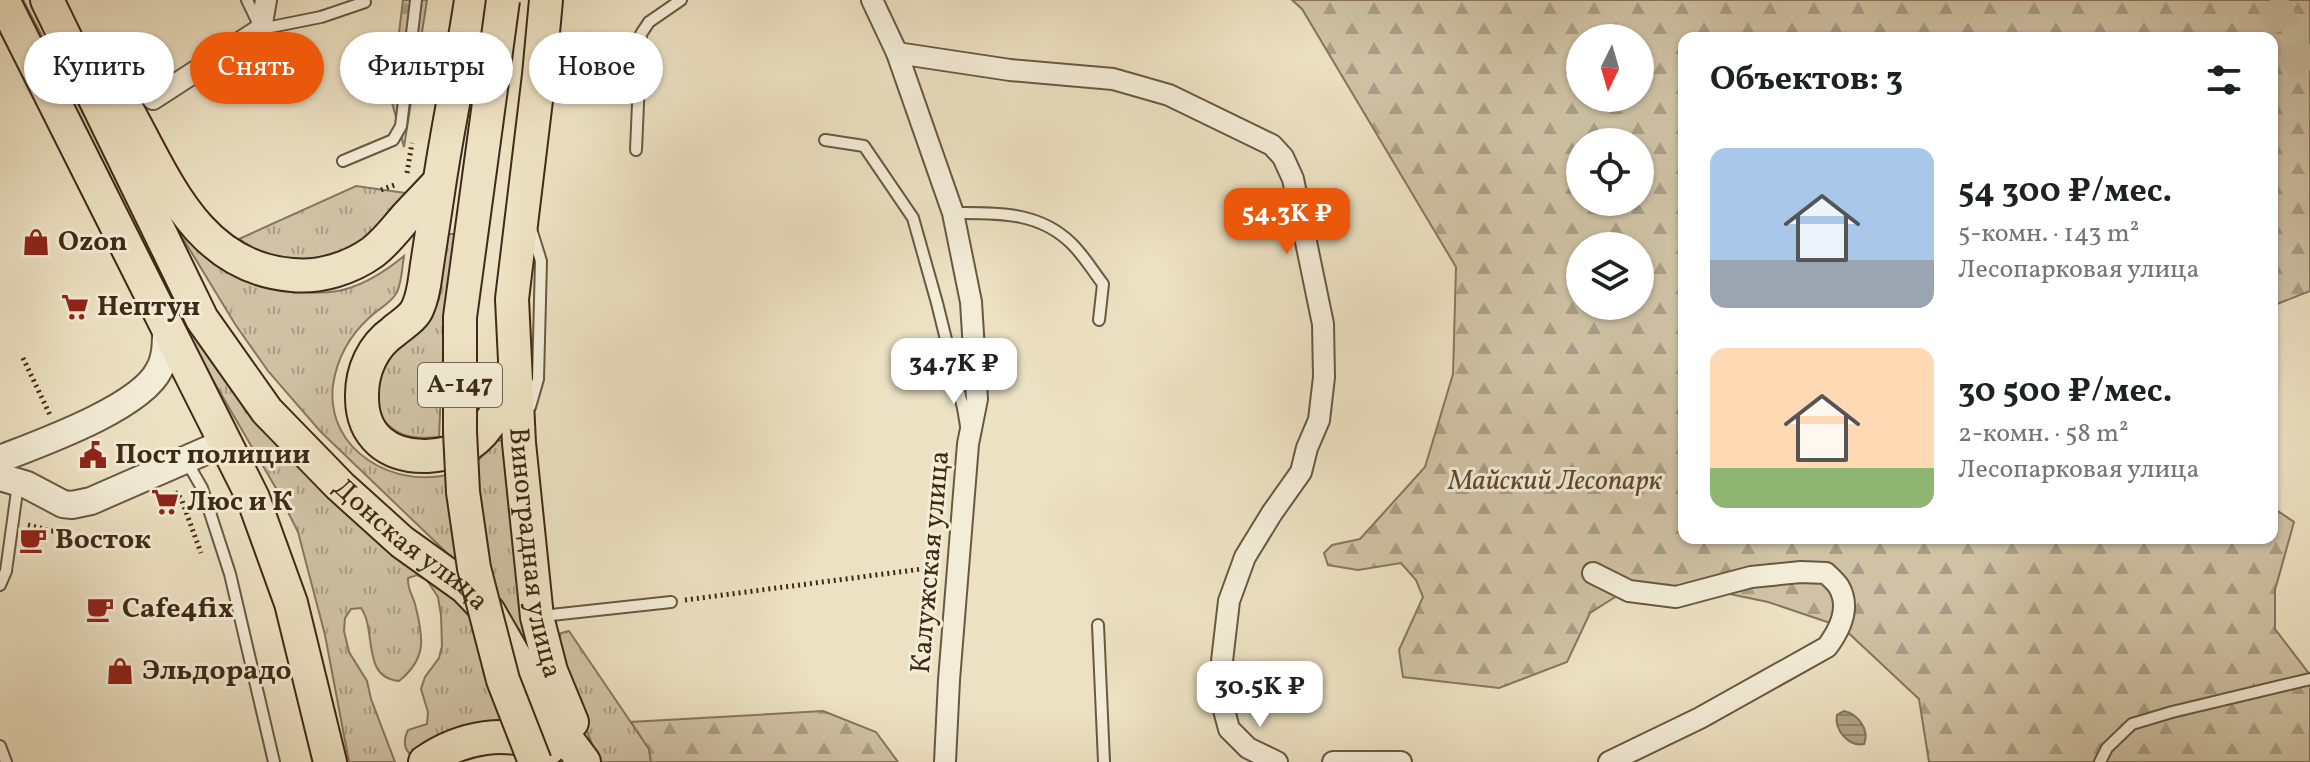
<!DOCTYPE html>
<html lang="ru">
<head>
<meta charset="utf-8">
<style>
	body { margin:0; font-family:Vollkorn,serif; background:#f6f6f6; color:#202124; height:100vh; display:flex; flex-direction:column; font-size:30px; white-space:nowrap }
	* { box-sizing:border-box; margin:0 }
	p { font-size:26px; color:#757577 }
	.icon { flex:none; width:44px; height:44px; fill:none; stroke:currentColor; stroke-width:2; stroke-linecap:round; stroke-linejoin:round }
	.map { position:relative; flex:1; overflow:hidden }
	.panel { position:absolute; left:1678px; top:32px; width:600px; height:512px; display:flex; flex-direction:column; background:#fff; border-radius:16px; box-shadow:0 2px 6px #0004 }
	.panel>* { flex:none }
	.top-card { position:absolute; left:24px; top:32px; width:760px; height:72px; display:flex; gap:16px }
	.needle { width:52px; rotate:185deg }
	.tools { position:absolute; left:1566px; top:24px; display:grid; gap:16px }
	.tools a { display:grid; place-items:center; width:88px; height:88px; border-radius:50%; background:#fff; box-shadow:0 2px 6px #0004; font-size:40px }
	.price { position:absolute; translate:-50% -68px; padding:0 18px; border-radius:16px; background:#fff; color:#222; font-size:26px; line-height:52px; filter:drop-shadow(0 2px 4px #0008) }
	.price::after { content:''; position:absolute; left:50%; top:48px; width:24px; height:18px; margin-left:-12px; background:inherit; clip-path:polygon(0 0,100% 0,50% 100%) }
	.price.current { background:#ea580c; color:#fff }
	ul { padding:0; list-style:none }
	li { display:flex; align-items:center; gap:24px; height:200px; padding:0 32px }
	li span { display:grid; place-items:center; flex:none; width:224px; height:160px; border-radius:16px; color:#555 }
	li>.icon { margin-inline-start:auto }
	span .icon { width:96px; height:96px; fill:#fffc; stroke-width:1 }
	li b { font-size:34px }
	h2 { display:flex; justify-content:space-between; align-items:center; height:96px; padding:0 32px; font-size:34px }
	.tag { padding:0 28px; border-radius:36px; background:#fff; box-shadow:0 2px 6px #0004; font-size:28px; line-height:72px }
	.tag.current { background:#ea580c; color:#fff }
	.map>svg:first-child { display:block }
</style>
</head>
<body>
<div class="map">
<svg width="2310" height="762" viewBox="0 0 2310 762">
	<defs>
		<pattern id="grass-tufts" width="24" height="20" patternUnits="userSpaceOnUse" patternTransform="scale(2)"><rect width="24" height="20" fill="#cfc2a5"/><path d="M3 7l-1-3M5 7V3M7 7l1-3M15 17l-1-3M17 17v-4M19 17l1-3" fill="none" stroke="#a99e85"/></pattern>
		<pattern id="forest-firs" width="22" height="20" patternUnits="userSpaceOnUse" patternTransform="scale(2)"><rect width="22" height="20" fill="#cfc2a5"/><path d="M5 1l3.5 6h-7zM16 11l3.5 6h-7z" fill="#a99e85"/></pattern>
		<pattern id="water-rules" width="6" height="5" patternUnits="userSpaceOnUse" patternTransform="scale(2)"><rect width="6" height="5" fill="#b1a388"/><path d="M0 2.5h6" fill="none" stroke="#91856e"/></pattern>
	</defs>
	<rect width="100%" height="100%" fill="#ece1c2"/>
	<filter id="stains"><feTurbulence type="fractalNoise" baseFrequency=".0025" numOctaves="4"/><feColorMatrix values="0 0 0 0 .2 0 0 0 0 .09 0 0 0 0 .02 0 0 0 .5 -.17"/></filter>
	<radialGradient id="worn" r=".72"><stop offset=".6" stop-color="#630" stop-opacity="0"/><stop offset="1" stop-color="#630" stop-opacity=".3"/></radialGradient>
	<g fill="url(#grass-tufts)" stroke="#87765e" stroke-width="2">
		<path d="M13,0H23L197,327L474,611L518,737L418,759C404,753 402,743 408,730L427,724L428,712L421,689L425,677L439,658L442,646L441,615L438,597L427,580L417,575L408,578C407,591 414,596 416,608C424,640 426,659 399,681C361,678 377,630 361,608L351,609L345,618L344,631L349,652L367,681L371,699L395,762H349L325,635L298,532L277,490L172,310Z"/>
		<path d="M105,94C134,134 162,174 190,214C202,230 215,254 229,268C251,290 318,298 346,289C367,283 387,270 404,256C402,267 402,282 397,292C393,302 378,309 370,317C350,335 337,358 333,385C325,451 396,491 454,473C459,471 467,470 471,467C480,461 488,448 495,440L502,441L530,652L492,601L447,553L320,431L268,371L235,324L176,227Z"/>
		<path d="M356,186L406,193L401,210L356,251L306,262L271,256L254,249L239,239Z"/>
		<path d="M448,234H456L442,368L439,437C417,439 397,438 383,419C376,409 375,401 377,390C378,384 378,376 380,371C385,358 399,348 409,339C421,327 432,315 439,299Z"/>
		<path d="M569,631L649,749L651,762H599C582,721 569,681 559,638L561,633Z"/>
	</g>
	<g fill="url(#forest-firs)" stroke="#87765e" stroke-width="2" fill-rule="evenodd">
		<path d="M403,0H427L404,147L391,99Z"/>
		<path d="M1292,0H2310V291L2272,306V38H1684V538H2272V507L2294,522L2275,590V629L2310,675V762H1929L1919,699L1842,627L1768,602L1696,587L1628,589L1590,613L1567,662L1499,688L1403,677L1399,650L1423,597L1416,580L1401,563L1358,570L1328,565L1324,553L1332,545L1360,539L1425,467L1453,374L1456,267L1302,9ZM1580,38H1640V98H1580ZM1580,142H1640V202H1580ZM1580,246H1640V306H1580Z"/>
		<path d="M823,711L876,732L898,762H651L649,749L631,722Z"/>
	</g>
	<path fill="url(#water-rules)" stroke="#83735a" stroke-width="2" d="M1844,711C1858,714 1870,730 1864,744C1849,747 1834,730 1837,715Z"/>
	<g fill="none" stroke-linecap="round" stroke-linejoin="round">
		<path stroke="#c9bca0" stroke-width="32" stroke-dasharray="32 16" stroke-linecap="butt" d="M2271,0L2310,82"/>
		<g stroke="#6a5841" stroke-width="14">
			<g id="service">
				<path d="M247,0L261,29L321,17L365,2"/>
				<path d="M825,140L864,146L913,218L937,303L963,408L966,426"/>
				<path d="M636,150L641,34L649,22L681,0"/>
				<path d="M343,161L393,140L401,126L416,0"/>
				<path d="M953,213C997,213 1039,211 1072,244C1084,256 1093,271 1103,284L1099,320"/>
				<path d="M530,407L538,379L541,261L531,229"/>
				<path d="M187,462L202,488L230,574L274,762"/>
				<path d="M0,585L6,571L18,484"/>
				<path d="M542,616L671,602"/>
				<path d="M1098,625L1104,762"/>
				<path d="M0,746L6,762"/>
				<path d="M2100,762L2107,748L2132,724L2172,712L2310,679"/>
			</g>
		</g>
		<g stroke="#6a5841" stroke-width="24">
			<g id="minor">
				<path d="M872,0L897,53L953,213L971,302L977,399L968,444L949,680L945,762"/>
				<path d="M897,53L1010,70L1113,79L1169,95L1272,145L1283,157L1293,179L1323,324L1324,377L1319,420L1307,448L1301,472L1272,513L1245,557L1229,601L1222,661L1224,710L1229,729L1248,748L1277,762"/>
				<path d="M153,99L261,29L266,0"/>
				<path d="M1593,573L1629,591L1676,597L1751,577L1801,572L1826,573C1830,577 1836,582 1839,587C1851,608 1839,631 1827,647L1700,718L1609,762"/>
				<path d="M1333,762H1401"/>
			</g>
		</g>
		<g stroke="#6a5841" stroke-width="30">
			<g id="tertiary">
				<path d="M0,459C41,443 140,408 159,370C167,356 166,338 166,322"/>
				<path d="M0,477L27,485L63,504L72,505L91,501L226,442"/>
			</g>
		</g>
		<g stroke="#3f2a16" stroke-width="36">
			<g id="primary">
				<path d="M3,0L253,498L291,603L330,762"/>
				<path id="s1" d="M47,0L202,319L267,411L340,486L402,542L465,587L489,612L546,711L584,762"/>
				<path d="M471,0C462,62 448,124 439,186C435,212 431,239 427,265C425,278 424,294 418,307C414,318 402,324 393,332C373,346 362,370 362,395C361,436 388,457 427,456C441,455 457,452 468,445C491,430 505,399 511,373"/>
				<path id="s2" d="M546,0L539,75L512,299L519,443L537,617L551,671L572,722"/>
				<path d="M91,57C101,70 111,83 120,97C163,171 193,267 292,275C320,278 351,268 373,252C386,242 395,230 406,217C417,205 428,194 439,182"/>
				<path d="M425,762C461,737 508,728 549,748"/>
			</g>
		</g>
		<g stroke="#3f2a16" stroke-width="5" stroke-dasharray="2 4" stroke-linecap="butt">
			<path d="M407,173L412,143"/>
			<path d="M381,190L397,184"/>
			<path d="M23,358L50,415"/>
			<path d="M175,492L181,498L201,553"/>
			<path d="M28,525L51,531H60"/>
			<path d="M685,600L937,567"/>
		</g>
		<use href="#service" stroke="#f3ecd7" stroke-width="10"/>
		<use href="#minor" stroke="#f3ecd7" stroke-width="20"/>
		<use href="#tertiary" stroke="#f3ecd7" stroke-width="26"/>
		<use href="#primary" stroke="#ece1c2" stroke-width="32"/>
		<g stroke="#3f2a16" stroke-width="36" stroke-linecap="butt">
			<path id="primary-bridge" d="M503,0L460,317V432L463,492L474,568L503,680L535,762"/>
		</g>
		<use href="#primary-bridge" stroke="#ece1c2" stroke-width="32"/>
	</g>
	<defs>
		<g id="shop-bare" transform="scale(2.16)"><path d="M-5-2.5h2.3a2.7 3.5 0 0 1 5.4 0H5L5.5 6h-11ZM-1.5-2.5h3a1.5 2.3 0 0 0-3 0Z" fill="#8f2418" stroke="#f3ecd7" stroke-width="2.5" paint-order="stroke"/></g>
		<g id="supermarket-bare" transform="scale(2.16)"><path d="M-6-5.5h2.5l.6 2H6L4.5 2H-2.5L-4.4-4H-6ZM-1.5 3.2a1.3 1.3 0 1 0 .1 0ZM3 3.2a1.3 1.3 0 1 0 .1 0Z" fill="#8f2418" stroke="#f3ecd7" stroke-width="2.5" paint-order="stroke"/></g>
		<g id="civic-bare" transform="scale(2.16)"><path d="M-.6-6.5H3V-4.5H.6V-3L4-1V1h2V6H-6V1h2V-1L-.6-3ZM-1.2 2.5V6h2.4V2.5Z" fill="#8f2418" stroke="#f3ecd7" stroke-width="2.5" paint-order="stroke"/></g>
		<g id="cafe-bare" transform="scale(2.16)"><path d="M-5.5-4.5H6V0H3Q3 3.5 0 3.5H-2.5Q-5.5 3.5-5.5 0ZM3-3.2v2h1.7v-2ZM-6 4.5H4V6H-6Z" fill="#8f2418" stroke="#f3ecd7" stroke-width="2.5" paint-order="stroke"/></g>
	</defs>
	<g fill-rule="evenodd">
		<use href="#shop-bare" x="36" y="242"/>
		<use href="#supermarket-bare" x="75" y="307"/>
		<use href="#civic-bare" x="93" y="455"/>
		<use href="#supermarket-bare" x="165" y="502"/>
		<use href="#cafe-bare" x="33" y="540"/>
		<use href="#cafe-bare" x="100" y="609"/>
		<use href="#shop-bare" x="120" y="671"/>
	</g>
	<g text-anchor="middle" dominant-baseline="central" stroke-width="6" stroke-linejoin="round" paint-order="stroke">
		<rect fill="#f3ecd7" stroke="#756450" stroke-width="2" x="418" y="363" width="84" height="44" rx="6"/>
		<g font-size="26" font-weight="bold" fill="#3f2a16">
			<text x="460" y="385">А-147</text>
		</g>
		<g font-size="28" font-weight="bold" fill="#3f2a16" stroke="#f3ecd7" text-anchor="start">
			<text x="58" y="242">Ozon</text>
			<text x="97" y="307">Нептун</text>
			<text x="115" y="455">Пост полиции</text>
			<text x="187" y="502">Люс и К</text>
			<text x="55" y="540">Восток</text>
			<text x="122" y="609">Cafe4fix</text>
			<text x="142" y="671">Эльдорадо</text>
		</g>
		<g font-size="28" font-style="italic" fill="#5c4833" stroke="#f3ecd7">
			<text x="1555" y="481">Майский Лесопарк</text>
		</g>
		<g font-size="28" fill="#3f2a16" stroke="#f3ecd7">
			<text stroke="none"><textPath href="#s1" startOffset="664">Донская улица</textPath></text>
			<text stroke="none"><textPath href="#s2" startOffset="556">Виноградная улица</textPath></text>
			<text transform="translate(931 562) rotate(-85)">Калужская улица</text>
		</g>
	</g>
	<rect width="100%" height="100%" filter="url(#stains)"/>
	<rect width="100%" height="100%" fill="url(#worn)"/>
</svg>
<div class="tools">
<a><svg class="needle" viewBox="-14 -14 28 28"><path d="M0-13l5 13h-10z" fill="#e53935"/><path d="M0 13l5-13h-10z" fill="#757577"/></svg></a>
<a><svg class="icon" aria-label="locate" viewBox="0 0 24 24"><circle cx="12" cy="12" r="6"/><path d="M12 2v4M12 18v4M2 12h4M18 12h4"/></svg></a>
<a><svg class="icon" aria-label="layers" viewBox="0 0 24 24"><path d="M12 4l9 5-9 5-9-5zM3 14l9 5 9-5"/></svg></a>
</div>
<b class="price current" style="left:1287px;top:256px">54.3K ₽</b>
<b class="price" style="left:954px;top:406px">34.7K ₽</b>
<b class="price" style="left:1260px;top:729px">30.5K ₽</b>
<div class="top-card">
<a class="tag">Купить</a>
<a class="tag current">Снять</a>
<a class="tag">Фильтры</a>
<a class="tag">Новое</a>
</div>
<section class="panel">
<h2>Объектов: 3<svg class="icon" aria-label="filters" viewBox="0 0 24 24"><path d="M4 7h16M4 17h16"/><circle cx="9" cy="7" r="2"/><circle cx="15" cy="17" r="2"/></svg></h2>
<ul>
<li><span style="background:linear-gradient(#a9c7e8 70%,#9aa5b1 0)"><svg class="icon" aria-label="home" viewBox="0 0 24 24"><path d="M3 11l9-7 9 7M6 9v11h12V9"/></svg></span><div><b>54 300 ₽/мес.</b><p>5-комн. · 143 m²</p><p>Лесопарковая улица</p></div></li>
<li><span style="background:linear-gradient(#ffd9b3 75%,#8fb573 0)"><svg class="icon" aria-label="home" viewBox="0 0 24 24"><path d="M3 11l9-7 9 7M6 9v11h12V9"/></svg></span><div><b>30 500 ₽/мес.</b><p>2-комн. · 58 m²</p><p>Лесопарковая улица</p></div></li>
</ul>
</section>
</div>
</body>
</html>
